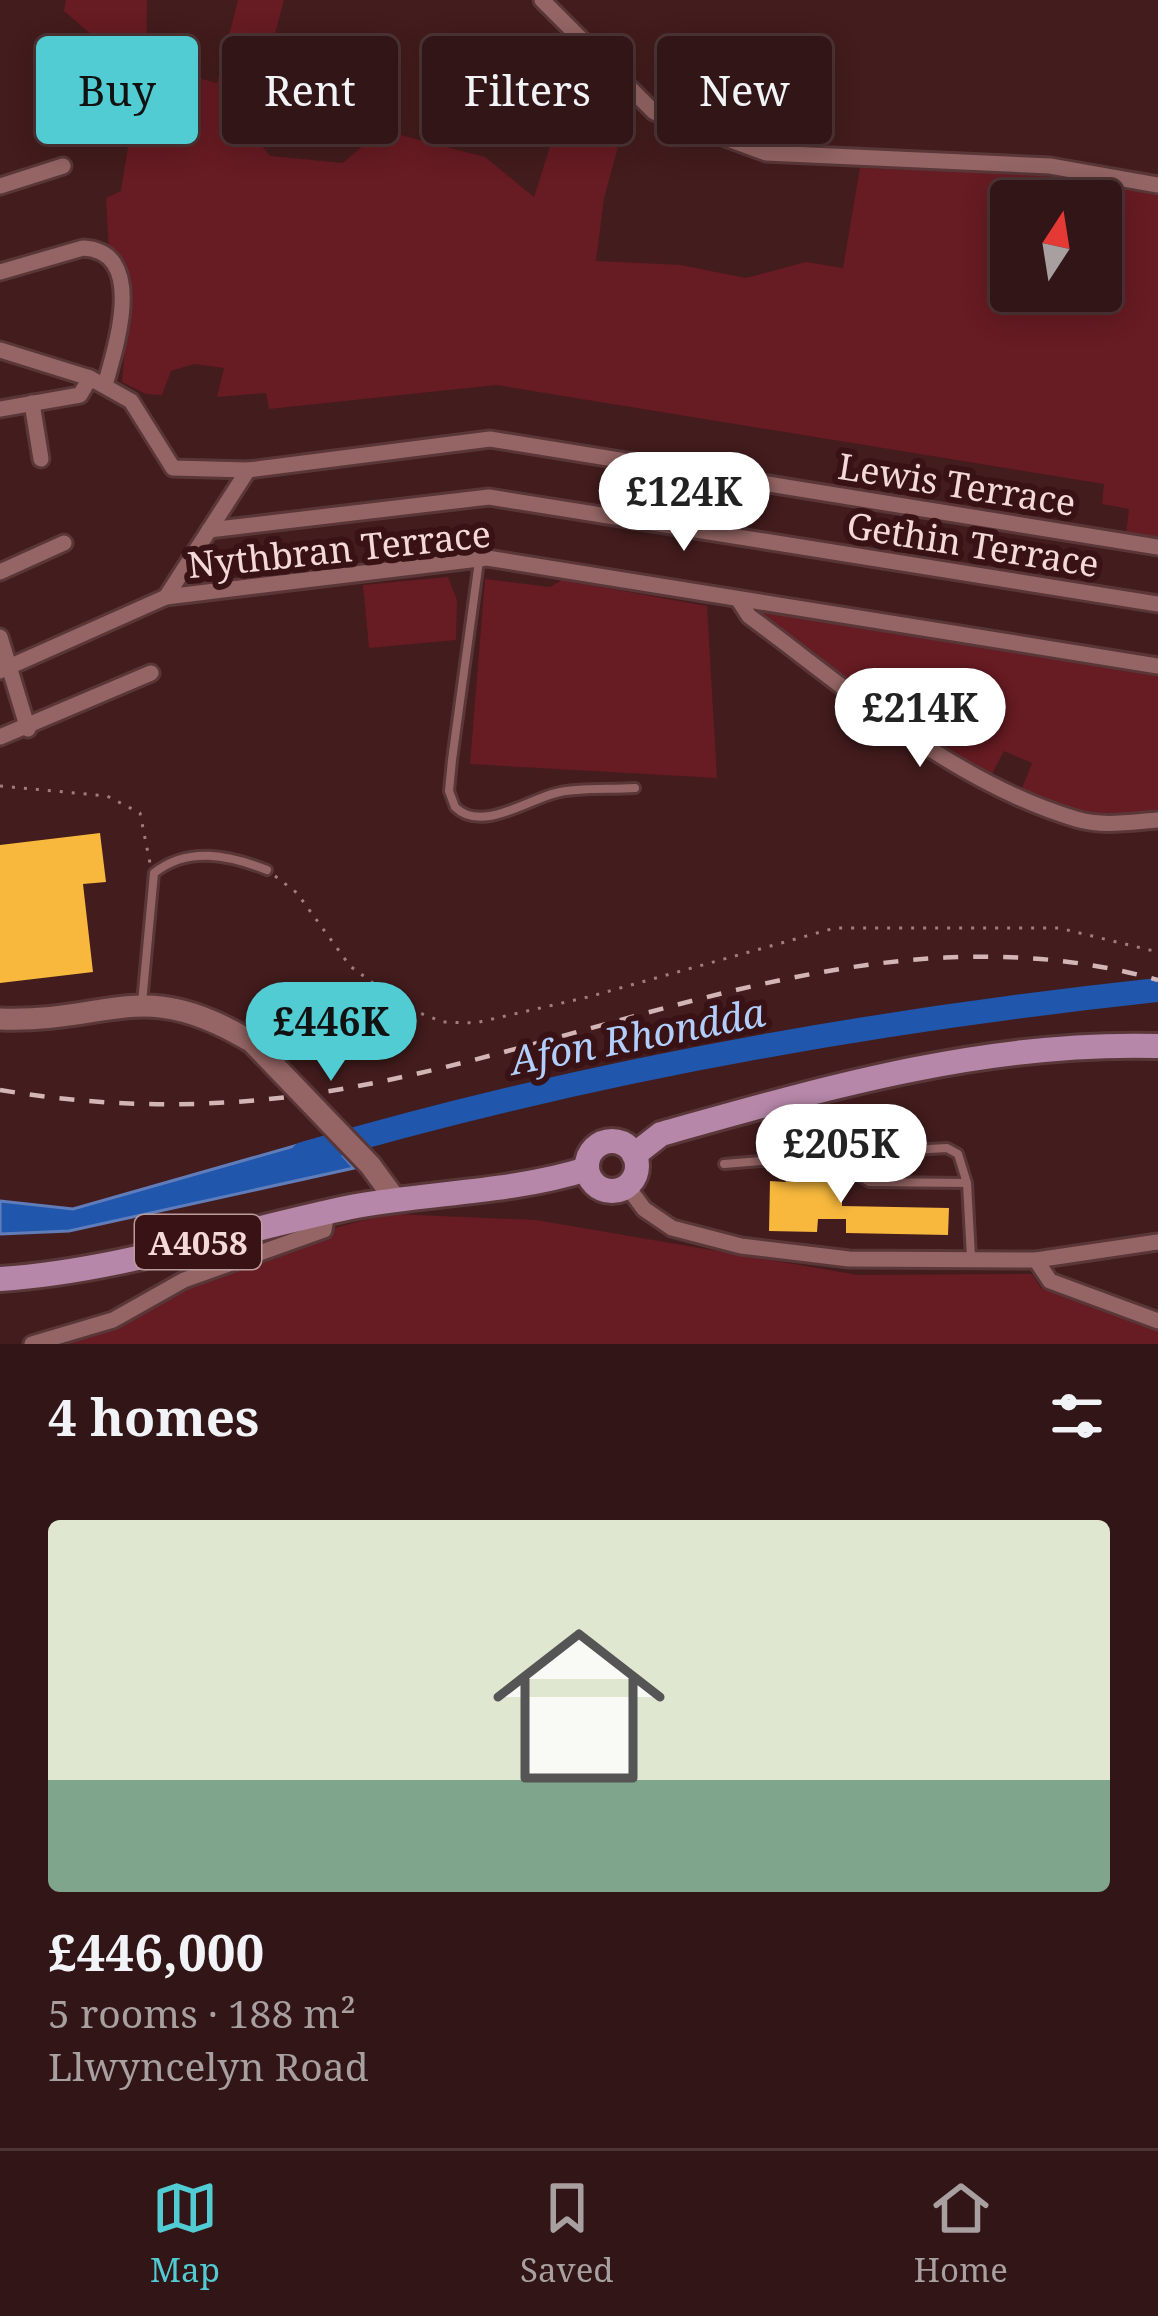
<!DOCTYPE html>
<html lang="en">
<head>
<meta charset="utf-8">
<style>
	body { margin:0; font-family:"Noto Serif",serif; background:#3d2223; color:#f1f3f6; height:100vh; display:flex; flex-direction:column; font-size:45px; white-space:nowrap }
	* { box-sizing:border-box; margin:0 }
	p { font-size:39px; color:#a89fa1 }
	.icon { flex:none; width:66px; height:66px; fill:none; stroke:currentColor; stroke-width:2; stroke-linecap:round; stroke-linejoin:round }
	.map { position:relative; height:1344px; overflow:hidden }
	.drawer { display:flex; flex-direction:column; background:#321516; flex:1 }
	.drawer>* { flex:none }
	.guide { position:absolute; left:36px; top:36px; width:1086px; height:108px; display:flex; gap:24px }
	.needle { width:78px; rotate:12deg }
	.fabs { position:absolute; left:990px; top:180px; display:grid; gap:24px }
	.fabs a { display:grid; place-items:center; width:132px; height:132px; border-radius:12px; background:#321516; box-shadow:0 6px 30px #0003,0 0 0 3px #4d3435; font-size:60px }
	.price { position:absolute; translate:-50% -102px; padding:0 27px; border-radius:42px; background:#fff; color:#222; font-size:39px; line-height:78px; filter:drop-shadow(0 3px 6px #0008) }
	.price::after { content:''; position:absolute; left:50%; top:72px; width:36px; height:27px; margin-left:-18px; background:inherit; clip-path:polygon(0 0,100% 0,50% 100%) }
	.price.on { background:#51ccd2; color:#111 }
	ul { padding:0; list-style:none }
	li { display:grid; align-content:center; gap:24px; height:636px; padding:0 48px }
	li span { display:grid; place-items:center; height:372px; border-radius:12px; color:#555 }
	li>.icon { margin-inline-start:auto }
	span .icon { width:216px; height:216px; fill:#fffc; stroke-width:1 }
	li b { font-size:51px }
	h2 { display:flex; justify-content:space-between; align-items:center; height:144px; padding:0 48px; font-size:51px }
	.chip { padding:0 42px; border-radius:12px; background:#321516; box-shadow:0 6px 30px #0003,0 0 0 3px #4d3435; font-size:42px; line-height:108px }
	.chip.on { background:#51ccd2; color:#111 }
	.menu { display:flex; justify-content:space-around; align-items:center; height:168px; border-top:3px solid #4d3435; background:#321516; font-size:33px; color:#a89fa1 }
	.menu a { display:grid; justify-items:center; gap:6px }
	.menu .on { color:#51ccd2 }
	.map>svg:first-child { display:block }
</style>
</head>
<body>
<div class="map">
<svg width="1158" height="1344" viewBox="0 0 1158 1344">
	<rect width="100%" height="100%" fill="#431c1d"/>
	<g fill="#671b22" fill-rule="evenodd">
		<path d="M66,0H147L146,64L217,83L238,0H284L249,130L270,156L343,163L381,130L485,157L534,197L575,68L630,103L604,198L596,261L681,265L746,278L806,262L843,268L860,168L1088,176L1158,192V541L1126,534L1129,509L1102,504L1104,484L496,385L269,409L266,393L217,397L224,368L194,364L171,371L162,395L146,394L122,382L130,286L119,256L109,251L106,198L121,191L133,116L115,90L98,40L64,11ZM1011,201H1101V291H1011Z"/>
		<path d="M448,577L457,600L456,640L369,648L363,585Z"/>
		<path d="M485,579L550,587L562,580L707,606L717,778L470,764Z"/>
		<path d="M753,611L1158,676V817L1081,814L1021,791L1032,763L1004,751L991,776L900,720Z"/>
		<path d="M395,1214L536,1220L858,1275L1032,1274L1041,1288L1158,1328V1344H32C158,1307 267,1236 395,1214Z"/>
	</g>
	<path fill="#2156ad" stroke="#607dba" stroke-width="3" d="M326,1137L354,1168L69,1231L0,1234V1201L73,1209Z"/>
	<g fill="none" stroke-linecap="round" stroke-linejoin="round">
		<path stroke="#2156ad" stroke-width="24" d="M303,1154C582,1072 869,1021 1158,990"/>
	</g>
	<g fill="#f7b83d">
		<path d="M100,833L106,882L83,884L93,972L0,983V845Z"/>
		<path d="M786,1161L842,1162V1206L949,1208L948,1235L846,1233V1219H818L817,1232L769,1231L770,1181L786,1182Z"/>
	</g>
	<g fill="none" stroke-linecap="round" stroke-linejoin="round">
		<g stroke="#593739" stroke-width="14">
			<g id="service">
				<path d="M479,561L452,760L449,791L455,807C481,833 527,800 556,793C580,787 610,790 635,788"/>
				<path d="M142,1003L154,873C188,846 229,855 267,870"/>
				<path d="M724,1164L855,1153"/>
				<path d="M967,1183L869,1182L857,1174L855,1153L947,1148L958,1154L967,1183L971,1257"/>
			</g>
		</g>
		<g stroke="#593739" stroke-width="21">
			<g id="minor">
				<path d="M542,0L654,112L766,153L1050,166L1158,185"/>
				<path d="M0,186L63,166"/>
				<path d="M0,272L83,248C148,251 115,349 105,385"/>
				<path d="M0,350L90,378"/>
				<path d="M32,403L41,459"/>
				<path d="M0,409L80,395L90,378L131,401L173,468L248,470L490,439L1158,547"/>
				<path d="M209,530L489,497L1158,604"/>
				<path d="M0,572L64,543"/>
				<path d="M166,597L248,470"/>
				<path d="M738,599L749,616C849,690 954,783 1076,819C1102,827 1131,822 1158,820"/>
				<path d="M0,637L28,729"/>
				<path d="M0,671L166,597L487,558L1158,666"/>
				<path d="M0,737L151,673"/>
				<path d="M627,1186L644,1209L672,1228L741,1246L849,1259L1036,1260L1158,1242"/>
				<path d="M1036,1260L1050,1281L1158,1321"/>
				<path d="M32,1344L113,1320L184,1280L324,1230L327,1212"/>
			</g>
		</g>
		<g stroke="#593739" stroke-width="27">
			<g id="secondary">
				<path d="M0,1019C112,1023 141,975 252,1042"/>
				<path d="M370,1165L395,1199"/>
			</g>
		</g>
		<g stroke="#593739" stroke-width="30">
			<g id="primary">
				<circle cx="612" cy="1166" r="25"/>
				<path d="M634,1155L661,1134C825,1088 986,1041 1158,1046"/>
				<path d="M0,1279C119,1271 235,1231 351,1207C429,1192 511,1193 587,1169"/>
			</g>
		</g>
		<g stroke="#9f7e7e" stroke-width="3" stroke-dasharray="3 9" stroke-linecap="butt">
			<path d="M0,786L107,796L140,813L150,863"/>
			<path d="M275,876L297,893L350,966L407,1008L443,1022L475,1023L588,997L835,928H1059L1158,952"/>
		</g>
		<use href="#service" stroke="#946564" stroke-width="8"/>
		<use href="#minor" stroke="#946564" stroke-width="15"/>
		<use href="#secondary" stroke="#946564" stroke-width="21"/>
		<use href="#primary" stroke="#b687a9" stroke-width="24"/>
		<path stroke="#d2b5b4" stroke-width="4.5" stroke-dasharray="15 15" stroke-linecap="butt" d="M0,1090C113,1109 222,1109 336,1090C608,1044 878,901 1158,980"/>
		<g stroke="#593739" stroke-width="27" stroke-linecap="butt">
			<path id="secondary-bridge" d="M252,1042L370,1165"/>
		</g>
		<use href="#secondary-bridge" stroke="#946564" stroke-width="21"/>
	</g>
	<g text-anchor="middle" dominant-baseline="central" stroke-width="12" stroke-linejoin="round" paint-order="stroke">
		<rect fill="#381214" stroke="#bc9d9d" stroke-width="3" x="135" y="1215" width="126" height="54" rx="9"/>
		<g font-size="33" font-weight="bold" fill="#f4d9d8">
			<text x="198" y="1242">A4058</text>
		</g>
		<g font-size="36" fill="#f4d9d8" stroke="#381214">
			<text transform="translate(957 484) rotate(9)">Lewis Terrace</text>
			<text transform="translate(973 544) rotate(9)">Gethin Terrace</text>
			<text transform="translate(339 549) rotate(-6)">Nythbran Terrace</text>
		</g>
		<g font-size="39" font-style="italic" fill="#b1cefc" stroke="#381214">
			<text transform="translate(637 1035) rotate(-11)">Afon Rhondda</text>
		</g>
	</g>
</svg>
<div class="fabs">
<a><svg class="needle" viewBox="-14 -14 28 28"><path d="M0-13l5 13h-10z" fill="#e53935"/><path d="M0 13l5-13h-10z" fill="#a89fa1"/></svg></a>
</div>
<b class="price" style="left:684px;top:554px">£124K</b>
<b class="price" style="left:920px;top:770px">£214K</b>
<b class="price on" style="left:331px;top:1084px">£446K</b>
<b class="price" style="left:841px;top:1206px">£205K</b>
<div class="guide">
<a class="chip on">Buy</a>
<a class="chip">Rent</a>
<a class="chip">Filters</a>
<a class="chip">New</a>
</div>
</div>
<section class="drawer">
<h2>4 homes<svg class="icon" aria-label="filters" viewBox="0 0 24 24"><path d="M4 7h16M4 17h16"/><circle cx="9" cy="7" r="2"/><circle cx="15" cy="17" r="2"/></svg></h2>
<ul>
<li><span style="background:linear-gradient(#dfe7d0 70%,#7fa58c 0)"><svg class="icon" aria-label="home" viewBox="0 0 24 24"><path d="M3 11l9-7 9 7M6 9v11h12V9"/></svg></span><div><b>£446,000</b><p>5 rooms · 188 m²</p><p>Llwyncelyn Road</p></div></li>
</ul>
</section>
<nav class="menu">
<a class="on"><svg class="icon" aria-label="map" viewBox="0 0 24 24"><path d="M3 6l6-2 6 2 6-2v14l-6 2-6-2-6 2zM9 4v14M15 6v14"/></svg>Map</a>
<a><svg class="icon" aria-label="saved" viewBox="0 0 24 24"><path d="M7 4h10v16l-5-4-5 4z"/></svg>Saved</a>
<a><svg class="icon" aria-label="home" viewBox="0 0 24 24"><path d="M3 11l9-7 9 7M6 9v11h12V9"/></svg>Home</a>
</nav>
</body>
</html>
